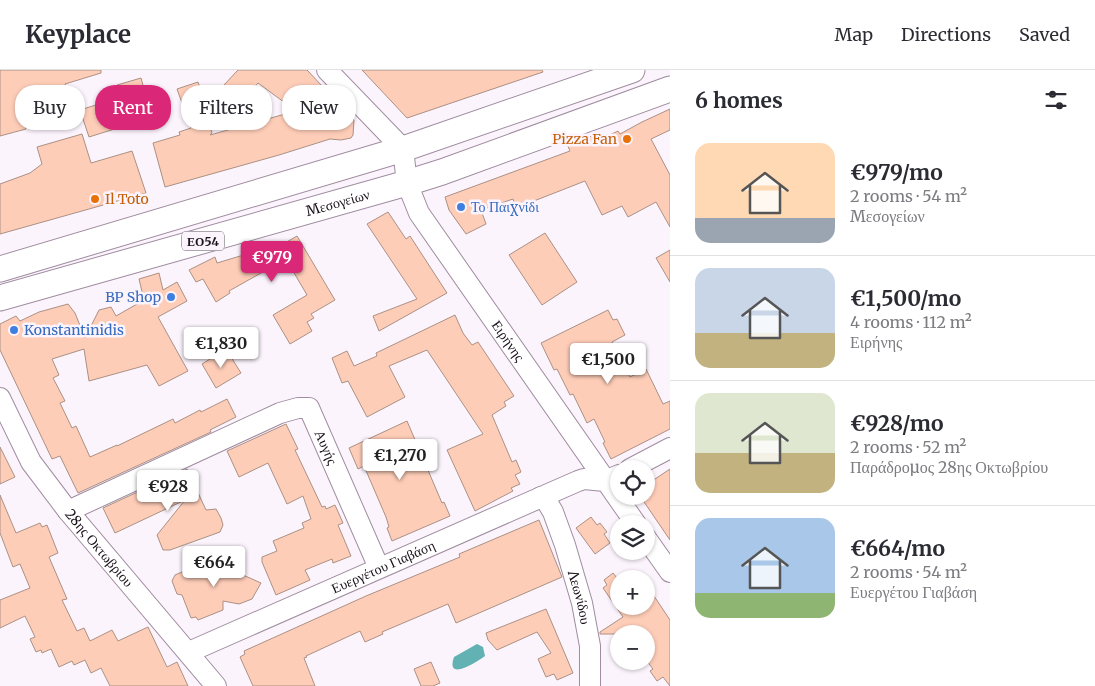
<!DOCTYPE html>
<html lang="en">
<head>
<meta charset="utf-8">
<style>
	body { margin:0; font-family:Merriweather,serif; background:#f7f7f7; color:#2b2b33; height:100vh; display:flex; flex-direction:column; font-size:19px; white-space:nowrap }
	* { box-sizing:border-box; margin:0 }
	p { font-size:16px; color:#7c7c81 }
	.icon { flex:none; width:28px; height:28px; fill:none; stroke:currentColor; stroke-width:2; stroke-linecap:round; stroke-linejoin:round }
	.map { position:relative; flex:1; overflow:hidden }
	.side { display:flex; flex-direction:column; background:#fff; width:425px }
	.side>* { flex:none }
	.top-card { position:absolute; left:15px; top:15px; width:475px; height:45px; display:flex; gap:10px }
	.tools { position:absolute; left:610px; top:390px; display:grid; gap:10px }
	.tools a { display:grid; place-items:center; width:45px; height:45px; border-radius:50%; background:#fff; box-shadow:0 1px 4px #0004; font-size:25px }
	.price { position:absolute; translate:-50% -42px; padding:0 11px; border-radius:5px; background:#fff; color:#222; font-size:16px; line-height:32px; filter:drop-shadow(0 1px 2px #0008) }
	.price::after { content:''; position:absolute; left:50%; top:30px; width:15px; height:11px; margin-left:-8px; background:inherit; clip-path:polygon(0 0,100% 0,50% 100%) }
	.price.on { background:#db2777; color:#fff }
	ul { padding:0; list-style:none }
	li { display:flex; align-items:center; gap:15px; height:125px; padding:0 25px }
	li+li { border-top:1px solid #e1e1e2 }
	li span { display:grid; place-items:center; flex:none; width:140px; height:100px; border-radius:15px; color:#555 }
	li>.icon { margin-inline-start:auto }
	span .icon { width:60px; height:60px; fill:#fffc; stroke-width:1 }
	li b { font-size:21px }
	h2 { display:flex; justify-content:space-between; align-items:center; height:60px; padding:0 25px; font-size:21px }
	.chip { padding:0 18px; border-radius:20px; background:#fff; box-shadow:0 1px 4px #0004; font-size:18px; line-height:45px }
	.chip.on { background:#db2777; color:#fff }
	header { display:flex; align-items:center; gap:30px; box-sizing:border-box; height:70px; padding:0 25px; background:#fff; border-bottom:1px solid #e1e1e2 }
	header strong { font-size:24px }
	nav { display:flex; gap:28px; margin-inline-start:auto; font-size:18px }
	main { display:flex; flex:1; min-height:0 }
	.map>svg:first-child { display:block }
</style>
</head>
<body>
<header>
<strong>Keyplace</strong>
<nav><a>Map</a><a>Directions</a><a>Saved</a></nav>
</header>
<main>
<div class="map">
<svg width="670" height="616" viewBox="0 0 670 616">
	<rect width="100%" height="100%" fill="#fcf4fd"/>
	<path fill="#62b1b3" d="M477,574L483,577L485,586C478,591 445,613 454,587Z"/>
	<g fill="#fecdb8" stroke="#ab9084">
		<path d="M0,0H101V3L65,14L68,23L19,37L26,59L0,66Z"/>
		<path d="M238,0H307L354,50L353,65L351,68L341,70L330,69L279,85L165,117L153,73L180,65L179,62L191,58L177,19L198,12L206,33L204,34L212,63L210,65L296,41L258,13L240,32L223,16Z"/>
		<path d="M362,0H542L543,2L407,48Z"/>
		<path d="M141,8L148,33L132,38L135,46L119,51L121,57L89,67L80,40L121,27L117,15Z"/>
		<path d="M670,39V60L651,69L670,105V157L656,132L628,147L622,136L602,145L585,111L516,138L513,129L481,140L486,154L466,164L449,140L445,127L570,81L567,74L592,66L595,72L618,61L620,64L642,52Z"/>
		<path d="M82,64L91,93L132,81L146,123L0,164V114L30,103L42,94L37,77Z"/>
		<path d="M388,142L406,169L410,166L447,223L379,261L373,246L417,229L367,154Z"/>
		<path d="M545,163L577,212L542,235L509,185Z"/>
		<path d="M297,166L335,230L311,244L314,248L307,252L312,261L290,274L273,245L307,225L286,189L229,221L230,223L216,232L203,209L196,212L189,200L215,187L217,193L270,177L273,180Z"/>
		<path d="M670,180V212L656,188Z"/>
		<path d="M159,203L163,220L177,212L187,231L158,247L188,301L159,316L147,295L89,311L84,279L52,289L59,305L53,308L65,331L60,333L72,358L76,356L90,387L117,375V376L173,349L175,353L200,340L201,342L227,329L236,347L210,360L211,362L78,423L60,386L52,389L0,280V254L16,246L20,251L39,242L68,234L75,243L85,268L99,240L111,237L116,246L144,230L139,209Z"/>
		<path d="M608,240L613,250L617,249L625,265L612,272L630,307L646,299L663,334L670,331V359L611,389L603,373L605,372L594,349L587,353L573,324L570,325L557,299L554,300L541,273Z"/>
		<path d="M455,245L463,263L472,275L478,272L514,326L504,332L506,336L492,345L512,392L516,390L521,402L515,405L520,414L511,418L513,421L475,441L447,380L483,364L427,280L389,296L405,327L367,347L348,311L342,313L332,288L347,281L354,296L377,286L376,283Z"/>
		<path d="M226,279L241,303L216,318L202,294Z"/>
		<path d="M407,351L442,433L444,432L450,446L392,471L387,458L389,457L386,447L364,396L358,399L349,378Z"/>
		<path d="M286,354L298,379L295,380L322,437L325,436L326,439L335,435L343,453L338,455L351,486L333,493L332,489L305,500L310,510L276,525L262,492V487L277,481L273,471L304,458L302,453L311,449L303,426L287,434L268,393L239,407L227,381Z"/>
		<path d="M0,377L15,407L0,414Z"/>
		<path d="M187,399L206,440L216,439L221,448L223,455L220,462L170,480H163L157,465L185,430L115,463L103,438Z"/>
		<path d="M670,399V470L640,426H646V415Z"/>
		<path d="M0,425L16,463L40,453L42,457L47,455L58,483L49,487L67,529L62,530L77,561L84,558L90,571L112,560L118,571L148,557L167,597L177,592L188,616H110L101,598L91,603L85,590L74,595L72,591L59,597L51,579L42,583L41,580L36,582L30,569L35,567L25,546L0,558V530L30,518L20,494L13,497L0,463Z"/>
		<path d="M591,447L597,455L600,453L607,462L604,464L610,473L595,484L576,458Z"/>
		<path d="M539,450L562,507L456,553L448,534L382,562L383,564L365,572L360,561L306,586L307,587L304,588L315,616H253L240,587L245,584L244,581L366,526L460,487L459,484Z"/>
		<path d="M236,489L243,505L261,513L252,529L239,534L223,531V540L198,550L196,547L191,548L182,525L177,524L172,511L175,505L203,493L207,501Z"/>
		<path d="M613,503L617,508L619,507V536H646V531L654,526L670,550V616L663,607L657,611L650,601L653,599L646,590V564H600V562L623,547L603,518L607,515L604,510Z"/>
		<path d="M546,539L573,603L557,610L554,604L546,607L538,589L551,583L537,562L497,580L488,570L486,563Z"/>
		<path d="M431,592L440,613L433,616H421L414,599Z"/>
	</g>
	<g fill="none" stroke-linecap="round" stroke-linejoin="round">
		<g stroke="#9f8ca0" stroke-width="22">
			<g id="minor">
				<path id="s1" d="M327,0L403,79L407,113L419,143L636,454"/>
				<path id="s2" d="M0,328L31,392L68,441L216,616"/>
				<path d="M630,399L670,378"/>
				<path id="s3" d="M541,427L547,432L553,442L565,475L582,533L590,576V616"/>
				<path id="s4" d="M68,441L280,343L298,338H309L379,498"/>
				<path d="M646,468L670,502"/>
				<path id="s5" d="M189,582L578,411L584,409L605,411L619,405"/>
			</g>
		</g>
		<g stroke="#9f8ca0" stroke-width="27">
			<g id="major">
				<path d="M0,199L403,79L632,0"/>
				<path id="s6" d="M0,228L407,113L442,102L670,19"/>
			</g>
		</g>
		<use href="#minor" stroke="#fff" stroke-width="20"/>
		<use href="#major" stroke="#fff" stroke-width="25"/>
	</g>
	<g fill="#e8710a" stroke="#fcf4fd" stroke-width="2">
		<circle cx="627" cy="69" r="5"/>
		<circle cx="95" cy="129" r="5"/>
	</g>
	<g fill="#3f7fe0" stroke="#fcf4fd" stroke-width="2">
		<circle cx="461" cy="137" r="5"/>
		<circle cx="171" cy="227" r="5"/>
		<circle cx="14" cy="260" r="5"/>
	</g>
	<g text-anchor="middle" dominant-baseline="central" stroke-width="5" stroke-linejoin="round" paint-order="stroke">
		<rect fill="#fcf4fd" stroke="#5d565d" stroke-width="1" x="182" y="161.5" width="42" height="19" rx="4"/>
		<g font-size="12" font-weight="bold" fill="#191219">
			<text x="203" y="171">ΕΟ54</text>
		</g>
		<g font-size="14" fill="#c56008" stroke="#fcf4fd" text-anchor="end">
			<text x="617" y="69">Pizza Fan</text>
			<text x="105" y="129" text-anchor="start">Il Toto</text>
		</g>
		<g font-size="14" fill="#191219" stroke="#fcf4fd">
			<text stroke="none"><textPath href="#s6" startOffset="351">Μεσογείων</textPath></text>
			<text stroke="none"><textPath href="#s1" startOffset="332">Ειρήνης</textPath></text>
			<text stroke="none"><textPath href="#s4" startOffset="306">Αυγής</textPath></text>
			<text stroke="none"><textPath href="#s2" startOffset="181">28ης Οκτωβρίου</textPath></text>
			<text stroke="none"><textPath href="#s5" startOffset="212">Ευεργέτου Γιαβάση</textPath></text>
			<text stroke="none"><textPath href="#s3" startOffset="109">Λεωνίδου</textPath></text>
		</g>
		<g font-size="14" fill="#366cbe" stroke="#fcf4fd" text-anchor="start">
			<text x="471" y="137">Το Παιχνίδι</text>
			<text x="161" y="227" text-anchor="end">BP Shop</text>
			<text x="24" y="260">Konstantinidis</text>
		</g>
	</g>
</svg>
<div class="tools">
<a><svg class="icon" aria-label="locate" viewBox="0 0 24 24"><circle cx="12" cy="12" r="6"/><path d="M12 2v4M12 18v4M2 12h4M18 12h4"/></svg></a>
<a><svg class="icon" aria-label="layers" viewBox="0 0 24 24"><path d="M12 4l9 5-9 5-9-5zM3 14l9 5 9-5"/></svg></a>
<a>+</a>
<a>−</a>
</div>
<b class="price on" style="left:272px;top:213px">€979</b>
<b class="price" style="left:221px;top:299px">€1,830</b>
<b class="price" style="left:608px;top:315px">€1,500</b>
<b class="price" style="left:400px;top:411px">€1,270</b>
<b class="price" style="left:168px;top:442px">€928</b>
<b class="price" style="left:214px;top:518px">€664</b>
<div class="top-card">
<a class="chip">Buy</a>
<a class="chip on">Rent</a>
<a class="chip">Filters</a>
<a class="chip">New</a>
</div>
</div>
<section class="side">
<h2>6 homes<svg class="icon" aria-label="filters" viewBox="0 0 24 24"><path d="M4 7h16M4 17h16"/><circle cx="9" cy="7" r="2"/><circle cx="15" cy="17" r="2"/></svg></h2>
<ul>
<li><span style="background:linear-gradient(#ffd9b3 75%,#9aa5b1 0)"><svg class="icon" aria-label="home" viewBox="0 0 24 24"><path d="M3 11l9-7 9 7M6 9v11h12V9"/></svg></span><div><b>€979/mo</b><p>2 rooms · 54 m²</p><p>Μεσογείων</p></div></li>
<li><span style="background:linear-gradient(#c9d6e8 65%,#c2b280 0)"><svg class="icon" aria-label="home" viewBox="0 0 24 24"><path d="M3 11l9-7 9 7M6 9v11h12V9"/></svg></span><div><b>€1,500/mo</b><p>4 rooms · 112 m²</p><p>Ειρήνης</p></div></li>
<li><span style="background:linear-gradient(#dfe7d0 60%,#c2b280 0)"><svg class="icon" aria-label="home" viewBox="0 0 24 24"><path d="M3 11l9-7 9 7M6 9v11h12V9"/></svg></span><div><b>€928/mo</b><p>2 rooms · 52 m²</p><p>Παράδρομος 28ης Οκτωβρίου</p></div></li>
<li><span style="background:linear-gradient(#a9c7e8 75%,#8fb573 0)"><svg class="icon" aria-label="home" viewBox="0 0 24 24"><path d="M3 11l9-7 9 7M6 9v11h12V9"/></svg></span><div><b>€664/mo</b><p>2 rooms · 54 m²</p><p>Ευεργέτου Γιαβάση</p></div></li>
</ul>
</section>
</main>
</body>
</html>
